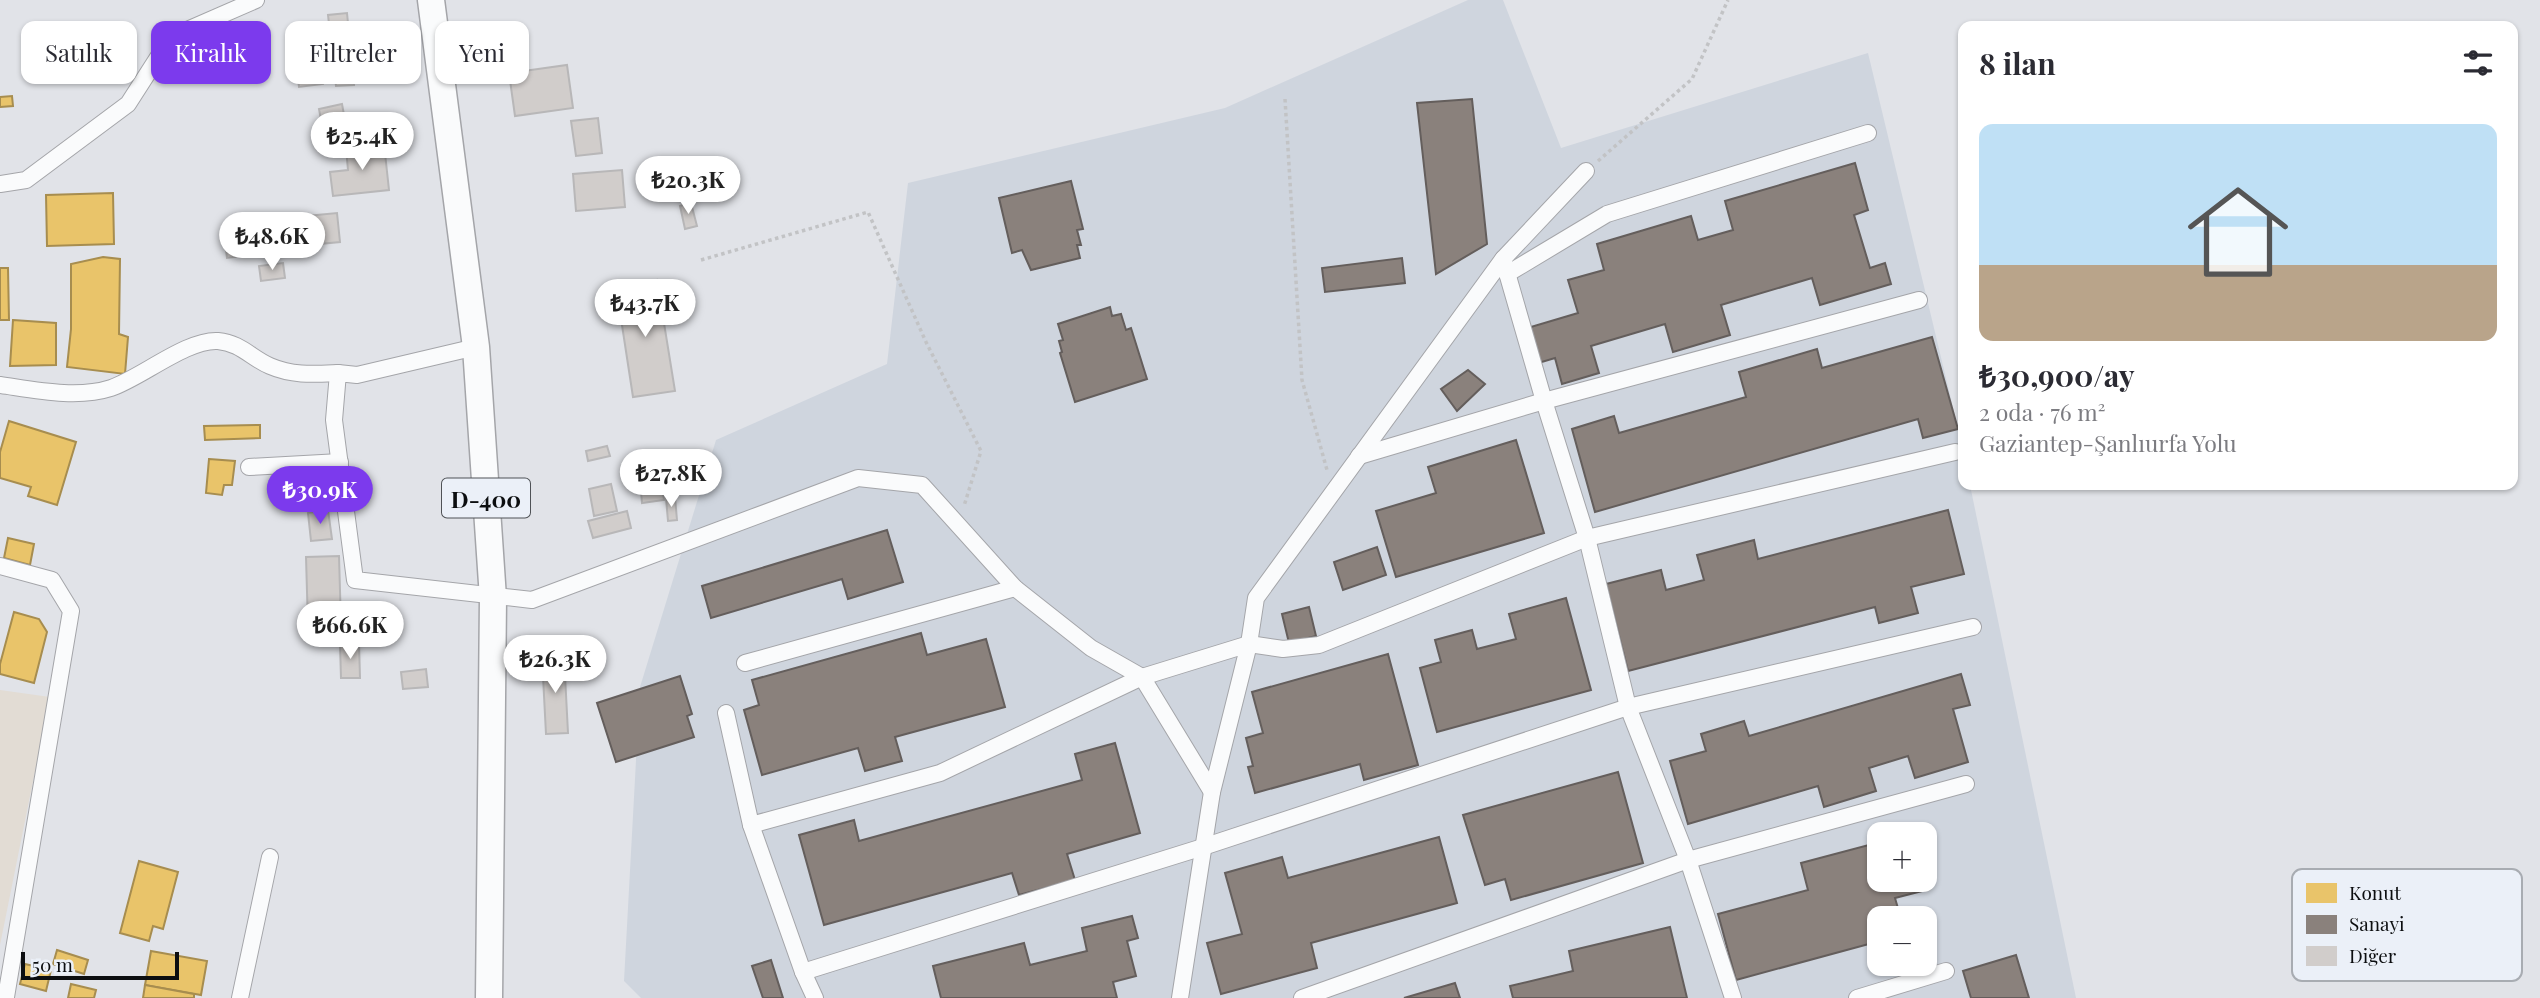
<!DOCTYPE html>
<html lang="tr">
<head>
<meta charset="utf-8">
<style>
	body { margin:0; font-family:"Playfair Display",serif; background:#f7f7f7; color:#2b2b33; height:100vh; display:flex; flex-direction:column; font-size:26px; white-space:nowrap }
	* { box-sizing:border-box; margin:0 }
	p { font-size:23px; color:#7c7c81 }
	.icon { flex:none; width:38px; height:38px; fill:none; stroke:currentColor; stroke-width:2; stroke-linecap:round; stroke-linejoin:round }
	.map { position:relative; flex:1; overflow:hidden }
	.side { position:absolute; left:1958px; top:21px; width:560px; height:469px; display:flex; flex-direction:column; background:#fff; border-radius:14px; box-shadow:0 2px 5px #0004 }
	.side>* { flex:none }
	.guide { position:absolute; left:21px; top:21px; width:665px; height:63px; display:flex; gap:14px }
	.fabs { position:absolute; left:1867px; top:822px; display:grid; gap:14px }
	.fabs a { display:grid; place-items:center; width:70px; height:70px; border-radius:14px; background:#fff; box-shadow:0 2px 5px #0004; font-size:35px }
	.scale { position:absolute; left:21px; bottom:18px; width:158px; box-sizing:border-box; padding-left:7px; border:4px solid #0c0e10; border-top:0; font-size:19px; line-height:24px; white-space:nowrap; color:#0c0e10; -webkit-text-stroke:5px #ebf0f8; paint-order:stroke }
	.price { position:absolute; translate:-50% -60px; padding:0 16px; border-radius:24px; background:#fff; color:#222; font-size:23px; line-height:46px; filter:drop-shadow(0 2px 4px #0008) }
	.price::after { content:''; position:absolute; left:50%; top:42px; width:21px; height:16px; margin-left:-10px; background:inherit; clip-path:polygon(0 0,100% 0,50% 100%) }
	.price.current { background:#7c3aed; color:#fff }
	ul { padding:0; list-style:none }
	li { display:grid; align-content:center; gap:14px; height:371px; padding:0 21px }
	li span { display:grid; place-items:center; height:217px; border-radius:14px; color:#555 }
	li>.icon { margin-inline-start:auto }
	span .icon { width:126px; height:126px; fill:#fffc; stroke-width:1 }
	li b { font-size:30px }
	h2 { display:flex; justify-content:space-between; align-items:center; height:84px; padding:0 21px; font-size:30px }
	.tag { padding:0 24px; border-radius:14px; background:#fff; box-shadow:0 2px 5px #0004; font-size:24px; line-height:63px }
	.tag.current { background:#7c3aed; color:#fff }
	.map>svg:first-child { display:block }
</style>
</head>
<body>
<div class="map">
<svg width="2540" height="998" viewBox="0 0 2540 998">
	<rect width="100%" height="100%" fill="#e1e3e8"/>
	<path fill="#cfd5de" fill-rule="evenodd" d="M1468,0H1503L1561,148L1868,53L1963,449L1964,485H1970L2076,998H641L624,981L640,687L716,440L887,364L908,183L1225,108ZM1880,835H1925V880H1880ZM1880,919H1925V964H1880Z"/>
	<path fill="#e2dcd4" d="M0,690L50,697L0,945Z"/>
	<g fill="#e9c46a" stroke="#a78d4f" stroke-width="2">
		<path d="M12,96L13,106L0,107V97Z"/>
		<path d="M113,193L114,244L47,246L46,195Z"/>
		<path d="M103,257L120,259L119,334L128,337L125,374L67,367L71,329V264Z"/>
		<path d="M0,268H8L9,320H0Z"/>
		<path d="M13,320L56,323V365L10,366Z"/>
		<path d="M9,421L76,442L57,505L28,496L31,487L0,478V452Z"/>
		<path d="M260,425V438L205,440L204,426Z"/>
		<path d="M209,459L235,461L232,485H224L222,495L206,493Z"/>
		<path d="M8,538L34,544L30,565L4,558Z"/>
		<path d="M14,612L39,619L47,632L34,683L0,674V664Z"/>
		<path d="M139,861L178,872L163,929L153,926L149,941L120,933Z"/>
		<path d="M57,950L88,960L84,974L53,964Z"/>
		<path d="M151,951L207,961L201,995L145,985Z"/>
		<path d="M25,964L51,970L46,991L20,984Z"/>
		<path d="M71,984L96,990L94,998H68Z"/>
		<path d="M145,985L194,994V998H143Z"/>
	</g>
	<g fill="#8a817c" stroke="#645e5c" stroke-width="2">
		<path d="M1472,99L1487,244L1436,274L1417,103Z"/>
		<path d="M1855,163L1868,210L1854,215L1870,268L1885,263L1891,284L1820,305L1812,278L1721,305L1730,335L1673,352L1665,324L1591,346L1599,373L1562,384L1555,358L1535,364L1524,329L1578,313L1568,280L1604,270L1597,244L1691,216L1698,240L1733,230L1725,201Z"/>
		<path d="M1071,181L1083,229L1077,230L1081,245H1077L1080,258L1031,270L1022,250L1012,253L999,198Z"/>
		<path d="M1402,258L1405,283L1325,292L1322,268Z"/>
		<path d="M1110,307L1112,316L1121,314L1126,330L1131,328L1147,379L1075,402L1060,353L1062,352L1059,341L1063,340L1058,324Z"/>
		<path d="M1932,337L1958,429L1923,438L1918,419L1595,512L1572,429L1614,416L1619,433L1746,397L1739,372L1817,349L1822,368Z"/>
		<path d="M1468,370L1485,384L1457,411L1441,389Z"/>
		<path d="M1516,440L1544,533L1396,577L1376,511L1436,493L1428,467Z"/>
		<path d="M1948,510L1964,574L1911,587L1918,613L1879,623L1875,607L1628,671L1606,584L1661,570L1666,590L1704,580L1697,555L1754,540L1758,559Z"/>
		<path d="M887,530L903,582L848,599L842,579L711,618L702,586Z"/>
		<path d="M1377,547L1386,575L1343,590L1334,562Z"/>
		<path d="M1566,598L1591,690L1437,732L1420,668L1441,662L1435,640L1472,630L1477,649L1516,639L1509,614Z"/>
		<path d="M1309,607L1316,636L1289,643L1282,614Z"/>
		<path d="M921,633L927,655L986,639L1005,707L895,737L902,761L865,771L858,748L762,775L744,710L759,705L752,680Z"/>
		<path d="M1388,654L1418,765L1364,780L1360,764L1255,793L1248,767L1253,766L1246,738L1263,733L1252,692Z"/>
		<path d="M1961,674L1970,705L1953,709L1968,762L1915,778L1908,756L1869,768L1876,791L1824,807L1818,786L1688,824L1670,761L1706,751L1701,734L1744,721L1749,736Z"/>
		<path d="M680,676L692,714L687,716L694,737L616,762L597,703Z"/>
		<path d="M1115,743L1140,833L1067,854L1075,880L1019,895L1012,873L824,925L799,835L854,820L859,841L1082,780L1075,754Z"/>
		<path d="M1618,772L1643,863L1511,900L1505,879L1485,885L1463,815Z"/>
		<path d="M1439,837L1457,903L1311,943L1317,968L1221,994L1207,943L1242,934L1225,873L1282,857L1288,878Z"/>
		<path d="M1880,842V880H1925V869L1930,889L1895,898L1901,919H1880V941L1736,980L1718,914L1808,890L1801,863Z"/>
		<path d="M1132,916L1138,938L1127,941L1136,976L1113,982L1117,998H941L933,966L1024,943L1030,965L1087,951L1082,928Z"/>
		<path d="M1670,927L1687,998H1513L1510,986L1573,971L1569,951Z"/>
		<path d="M2016,955L2029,998H1971L1963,971Z"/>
		<path d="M771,960L783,998H763L752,966Z"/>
		<path d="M1455,983L1460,998H1404Z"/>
	</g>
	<g fill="#d1cdcb" stroke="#b8b7b8" stroke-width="2">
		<path d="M347,13L354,85L336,86L328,15Z"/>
		<path d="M312,58L313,68L321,67L323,84L299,87L296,61Z"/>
		<path d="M567,65L573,108L515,116L509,73Z"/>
		<path d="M342,104L347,131L324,136L319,109Z"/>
		<path d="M598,118L602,153L576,156L571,121Z"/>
		<path d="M384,144L389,190L333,196L330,172L348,170L346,148Z"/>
		<path d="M622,170L625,207L576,211L573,174Z"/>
		<path d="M691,203L697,226L685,229L680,206Z"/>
		<path d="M337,213L340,242L299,246L296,217Z"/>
		<path d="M241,240L243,256L227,258L225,242Z"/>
		<path d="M283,263L285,278L261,281L259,266Z"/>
		<path d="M657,280L675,391L633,397L616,286Z"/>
		<path d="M607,446L610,456L588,461L586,451Z"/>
		<path d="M661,478L664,500L642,503L640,480Z"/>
		<path d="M611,484L617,511L594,516L589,489Z"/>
		<path d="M675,497L677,520L668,521L666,498Z"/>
		<path d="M328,510L332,539L311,541L308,513Z"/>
		<path d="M627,511L631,528L593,538L588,521Z"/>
		<path d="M339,556L341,625L308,626L306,557Z"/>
		<path d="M359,643L360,678H341L340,644Z"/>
		<path d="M564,656L568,733L546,734L542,657Z"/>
		<path d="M426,669L428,687L403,689L401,672Z"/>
	</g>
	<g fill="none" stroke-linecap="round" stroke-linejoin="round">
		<g stroke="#a4a5a9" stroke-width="18">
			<g id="minor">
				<path d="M0,184L26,180L128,104L171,37L256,0"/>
				<path d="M1503,259L1544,401L1587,538L1628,707L1688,860L1733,998"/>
				<path d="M1507,274L1607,214L1868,133"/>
				<path d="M476,347L357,375L338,373L334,420L355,580L532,600L858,478L922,485L1015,588L1091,648L1142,677L1212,792"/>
				<path d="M0,385C35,390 77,399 111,388C141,378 187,339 218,341C241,343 251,358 270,366C293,376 315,374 338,373"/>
				<path d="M1359,456L1544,401L1919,300"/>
				<path d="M249,467L340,462"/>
				<path d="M0,566L52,580L71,611L6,997"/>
				<path d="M745,663L1015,588"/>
				<path d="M726,713L751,825L803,972L815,998"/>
				<path d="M751,825L940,773L1142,677L1249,644L1283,649L1319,645L1587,538L1955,452"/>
				<path d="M803,972L1203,847L1628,707L1973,627"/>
				<path d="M240,998L270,857"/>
				<path d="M1180,998L1212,792L1249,644L1256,598L1503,259L1586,171"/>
				<path d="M1302,998L1688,860L1966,784"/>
				<path d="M1857,998L1946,971"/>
			</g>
		</g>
		<g stroke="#a4a5a9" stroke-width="29">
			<path id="primary" d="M431,0L476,347L493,598L489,998"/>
		</g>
		<g stroke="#c2c3c5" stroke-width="3.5" stroke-dasharray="3.5 3.5" stroke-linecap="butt">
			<path d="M1285,99L1302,380L1327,470"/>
			<path d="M1598,161L1692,79L1728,0"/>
			<path d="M701,260L868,212L926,342L981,451L964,506"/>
		</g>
		<use href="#minor" stroke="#fafbfc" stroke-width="16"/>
		<use href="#primary" stroke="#fafbfc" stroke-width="26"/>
	</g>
	<g text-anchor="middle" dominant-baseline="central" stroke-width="7" stroke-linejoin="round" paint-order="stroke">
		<rect fill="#ebf0f8" stroke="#4f5256" stroke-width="2" x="442" y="478.5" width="88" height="39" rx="5"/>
		<g font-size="23" font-weight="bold" fill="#0c0e10">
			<text x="486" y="498">D-400</text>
		</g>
	</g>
	<rect x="2292" y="869" width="230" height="112" rx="10" fill="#ebf0f8" stroke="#a8acb2" stroke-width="2"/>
	<rect x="2306" y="883" width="31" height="20" fill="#e9c46a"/>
	<rect x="2306" y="915" width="31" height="19" fill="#8a817c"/>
	<rect x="2306" y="946" width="31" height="20" fill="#d1cdcb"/>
	<g font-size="19" fill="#0c0e10">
		<text x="2349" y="900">Konut</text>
		<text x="2349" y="931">Sanayi</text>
		<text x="2349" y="963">Diğer</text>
	</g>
</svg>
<div class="fabs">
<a>+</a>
<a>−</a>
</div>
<div class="scale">50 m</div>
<b class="price" style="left:362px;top:172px">₺25.4K</b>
<b class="price" style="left:688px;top:216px">₺20.3K</b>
<b class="price" style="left:272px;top:272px">₺48.6K</b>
<b class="price" style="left:645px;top:339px">₺43.7K</b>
<b class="price" style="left:671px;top:509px">₺27.8K</b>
<b class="price current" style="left:320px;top:526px">₺30.9K</b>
<b class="price" style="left:350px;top:661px">₺66.6K</b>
<b class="price" style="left:555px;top:695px">₺26.3K</b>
<div class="guide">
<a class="tag">Satılık</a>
<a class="tag current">Kiralık</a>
<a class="tag">Filtreler</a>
<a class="tag">Yeni</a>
</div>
<section class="side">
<h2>8 ilan<svg class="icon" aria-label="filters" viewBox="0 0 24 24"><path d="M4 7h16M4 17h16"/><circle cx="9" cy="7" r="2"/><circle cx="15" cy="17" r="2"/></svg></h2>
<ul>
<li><span style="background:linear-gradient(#bfe0f5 65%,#b9a48a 0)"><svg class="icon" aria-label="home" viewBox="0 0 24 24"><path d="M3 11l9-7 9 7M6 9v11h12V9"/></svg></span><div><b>₺30,900/ay</b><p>2 oda · 76 m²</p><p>Gaziantep-Şanlıurfa Yolu</p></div></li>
</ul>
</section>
</div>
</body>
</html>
